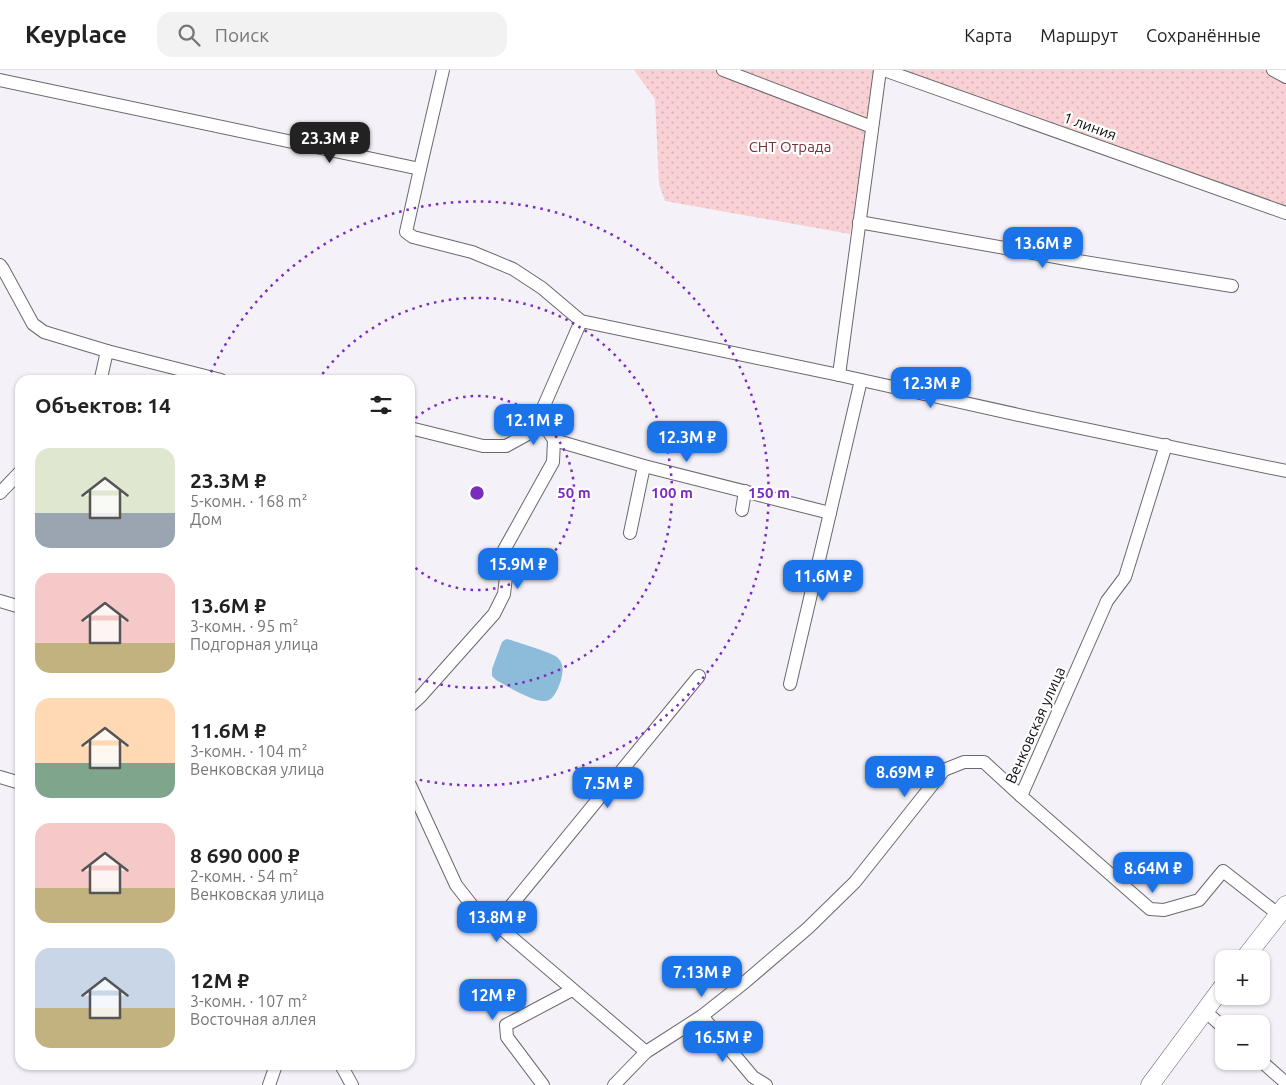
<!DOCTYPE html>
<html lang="ru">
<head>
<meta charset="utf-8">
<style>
	body { margin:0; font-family:Ubuntu,sans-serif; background:#f2f2f2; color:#222; height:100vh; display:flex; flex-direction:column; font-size:19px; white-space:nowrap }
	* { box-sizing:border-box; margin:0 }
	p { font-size:16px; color:#767676 }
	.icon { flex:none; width:28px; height:28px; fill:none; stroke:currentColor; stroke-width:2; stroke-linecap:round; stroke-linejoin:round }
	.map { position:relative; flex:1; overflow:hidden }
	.panel { position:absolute; left:15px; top:305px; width:400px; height:695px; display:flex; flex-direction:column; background:#fff; border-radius:15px; box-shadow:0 1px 4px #0004 }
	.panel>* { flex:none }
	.controls { position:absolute; left:1215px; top:880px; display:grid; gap:10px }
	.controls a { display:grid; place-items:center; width:55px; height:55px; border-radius:10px; background:#fff; box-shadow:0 1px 4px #0004; font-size:25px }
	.price { position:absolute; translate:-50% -42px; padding:0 11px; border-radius:10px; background:#1a73e8; color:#fff; font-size:16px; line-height:32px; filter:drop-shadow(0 1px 2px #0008) }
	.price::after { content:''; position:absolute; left:50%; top:30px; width:15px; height:11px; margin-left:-8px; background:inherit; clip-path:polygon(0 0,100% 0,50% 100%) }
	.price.on { background:#222; color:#fff }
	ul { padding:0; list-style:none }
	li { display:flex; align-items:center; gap:15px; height:125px; padding:0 20px }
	li span { display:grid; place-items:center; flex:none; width:140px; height:100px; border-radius:15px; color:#555 }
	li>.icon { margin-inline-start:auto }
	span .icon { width:60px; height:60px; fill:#fffc; stroke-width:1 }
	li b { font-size:21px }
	h2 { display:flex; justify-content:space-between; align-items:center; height:60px; padding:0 20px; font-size:21px }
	header { display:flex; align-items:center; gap:30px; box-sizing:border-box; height:70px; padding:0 25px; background:#fff; border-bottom:1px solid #e0e0e0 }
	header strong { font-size:24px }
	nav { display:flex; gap:28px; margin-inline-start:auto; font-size:18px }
	.search { width:350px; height:45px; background:#f2f2f2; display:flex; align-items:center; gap:12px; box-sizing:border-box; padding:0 18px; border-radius:15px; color:#767676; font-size:19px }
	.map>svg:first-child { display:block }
</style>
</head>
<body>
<header>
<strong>Keyplace</strong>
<div class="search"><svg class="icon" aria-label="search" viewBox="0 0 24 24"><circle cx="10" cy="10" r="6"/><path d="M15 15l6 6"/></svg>Поиск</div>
<nav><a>Карта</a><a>Маршрут</a><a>Сохранённые</a></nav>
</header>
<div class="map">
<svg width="1286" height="1015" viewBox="0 0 1286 1015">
	<defs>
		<pattern id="garden-dots" width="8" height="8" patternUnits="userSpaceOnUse" patternTransform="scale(1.25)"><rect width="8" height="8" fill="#f9d1d4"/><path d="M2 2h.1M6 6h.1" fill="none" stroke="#d4b2b5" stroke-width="1.8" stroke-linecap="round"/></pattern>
	</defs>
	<rect width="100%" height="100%" fill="#f4f1f8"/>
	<path fill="url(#garden-dots)" d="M634,0H1286V148L884,3L850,164L665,131L659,114L655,29Z"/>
	<path fill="#8cbcda" d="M506,569L511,570C519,573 554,583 558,588C564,594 563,602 561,610C559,616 555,627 549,630C538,636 506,615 496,610L492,606V599L502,572Z"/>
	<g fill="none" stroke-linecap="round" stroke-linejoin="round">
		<g stroke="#6b686f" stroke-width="14">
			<g id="street">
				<path d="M723,0L872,57"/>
				<path d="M884,0L1286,143"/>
				<path d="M1273,0L1286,7"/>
				<path d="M0,10L420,99L406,162L413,167L472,182L513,199L542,218L581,251L839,305L1028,347L1286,401"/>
				<path d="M420,99L443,0"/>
				<path d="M859,152L1072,190L1232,216"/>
				<path d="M0,195L3,199L33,254L44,262L107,281"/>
				<path d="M839,305L880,0"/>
				<path d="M100,310L101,308L107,281L221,310"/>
				<path d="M539,347L554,370L644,396L830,443"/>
				<path d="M410,358L483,376H506L526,365L539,347L581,251"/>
				<path d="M0,423L20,402"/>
				<path d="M742,440L745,421"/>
				<path d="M630,463L644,396"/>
				<path d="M0,531L20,537"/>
				<path d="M790,614L861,310"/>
				<path d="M410,636L420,627L494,544L504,524L506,507L504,480L553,392L554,370"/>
				<path d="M0,707L20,713"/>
				<path d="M410,715L456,815L474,838L496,854L646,982"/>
				<path d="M1021,726L1107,531L1125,507L1166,375"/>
				<path d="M496,854L699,606"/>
				<path d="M1205,941L1224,958"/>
				<path d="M702,946L753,1007L766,1015"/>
				<path d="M1261,991L1286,1013"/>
				<path d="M341,995L352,1015"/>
				<path d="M269,1015L276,995"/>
				<path d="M543,1015L507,967L506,955L572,920"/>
				<path d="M614,1015L646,982L702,946L745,912L808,858L855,812L944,700L964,692H984L1021,726L1150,839L1164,840L1199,830L1223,801L1278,844"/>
			</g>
		</g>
		<g stroke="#6b686f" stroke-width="19">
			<g id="secondary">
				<path d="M1244,889L1286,835"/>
				<path d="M1150,1015L1224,915"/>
			</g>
		</g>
		<use href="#street" stroke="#fff" stroke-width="12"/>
		<use href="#secondary" stroke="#fff" stroke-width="18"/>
	</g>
	<g fill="none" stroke="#7b2cbf" stroke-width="2.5" stroke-dasharray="2.5 5">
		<path d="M410 353A97 97 0 1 1 410 493"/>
		<path d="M318 310A195 195 0 1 1 410 606"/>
		<path d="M208 309A292 292 0 1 1 411 708"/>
	</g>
	<g text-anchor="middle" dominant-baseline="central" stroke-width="4.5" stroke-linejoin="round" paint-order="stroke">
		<g font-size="15" fill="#0e0d10" stroke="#fff">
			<text transform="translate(1090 56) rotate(20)">1 линия</text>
			<text transform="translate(1035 655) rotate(-66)">Венковская улица</text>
		</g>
		<g font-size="15" fill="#74303a" stroke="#fff">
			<text x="790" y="76">СНТ Отрада</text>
		</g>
	</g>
	<circle cx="477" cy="423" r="8" fill="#7b2cbf" stroke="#fff" stroke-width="2.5"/>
	<g font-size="15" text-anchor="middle" font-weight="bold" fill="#7b2cbf" stroke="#fff" stroke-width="4.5" stroke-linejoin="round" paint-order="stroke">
		<text x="574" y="428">50 m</text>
		<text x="672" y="428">100 m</text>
		<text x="769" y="428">150 m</text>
	</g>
</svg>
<div class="controls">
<a>+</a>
<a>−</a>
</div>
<b class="price on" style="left:330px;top:94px">23.3M ₽</b>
<b class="price" style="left:1043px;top:199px">13.6M ₽</b>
<b class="price" style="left:931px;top:339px">12.3M ₽</b>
<b class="price" style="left:534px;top:376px">12.1M ₽</b>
<b class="price" style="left:687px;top:393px">12.3M ₽</b>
<b class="price" style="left:518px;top:520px">15.9M ₽</b>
<b class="price" style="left:823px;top:532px">11.6M ₽</b>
<b class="price" style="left:905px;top:728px">8.69M ₽</b>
<b class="price" style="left:608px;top:739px">7.5M ₽</b>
<b class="price" style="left:1153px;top:824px">8.64M ₽</b>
<b class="price" style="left:497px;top:873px">13.8M ₽</b>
<b class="price" style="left:702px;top:928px">7.13M ₽</b>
<b class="price" style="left:493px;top:951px">12M ₽</b>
<b class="price" style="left:723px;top:993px">16.5M ₽</b>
<section class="panel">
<h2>Объектов: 14<svg class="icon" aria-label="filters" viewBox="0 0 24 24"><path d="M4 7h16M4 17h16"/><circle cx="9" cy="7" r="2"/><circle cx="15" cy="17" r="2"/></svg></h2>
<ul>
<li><span style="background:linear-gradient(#dfe7d0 65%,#9aa5b1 0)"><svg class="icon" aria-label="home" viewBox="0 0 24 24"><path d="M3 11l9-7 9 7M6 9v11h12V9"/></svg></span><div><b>23.3M ₽</b><p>5-комн. · 168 m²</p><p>Дом</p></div></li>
<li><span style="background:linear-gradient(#f6c9c9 70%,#c2b280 0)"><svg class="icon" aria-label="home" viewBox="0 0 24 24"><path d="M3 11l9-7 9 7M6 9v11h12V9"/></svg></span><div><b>13.6M ₽</b><p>3-комн. · 95 m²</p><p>Подгорная улица</p></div></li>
<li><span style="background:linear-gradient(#ffd9b3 65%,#7fa58c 0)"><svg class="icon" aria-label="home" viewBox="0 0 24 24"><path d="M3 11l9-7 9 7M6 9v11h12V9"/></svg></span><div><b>11.6M ₽</b><p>3-комн. · 104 m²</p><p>Венковская улица</p></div></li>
<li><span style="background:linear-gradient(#f6c9c9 65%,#c2b280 0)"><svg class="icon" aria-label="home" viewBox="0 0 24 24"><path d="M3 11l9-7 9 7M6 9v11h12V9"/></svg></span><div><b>8 690 000 ₽</b><p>2-комн. · 54 m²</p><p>Венковская улица</p></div></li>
<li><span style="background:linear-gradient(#c9d6e8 60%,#c2b280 0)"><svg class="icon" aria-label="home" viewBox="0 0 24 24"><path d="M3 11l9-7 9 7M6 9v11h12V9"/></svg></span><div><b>12M ₽</b><p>3-комн. · 107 m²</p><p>Восточная аллея</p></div></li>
</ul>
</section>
</div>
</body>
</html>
